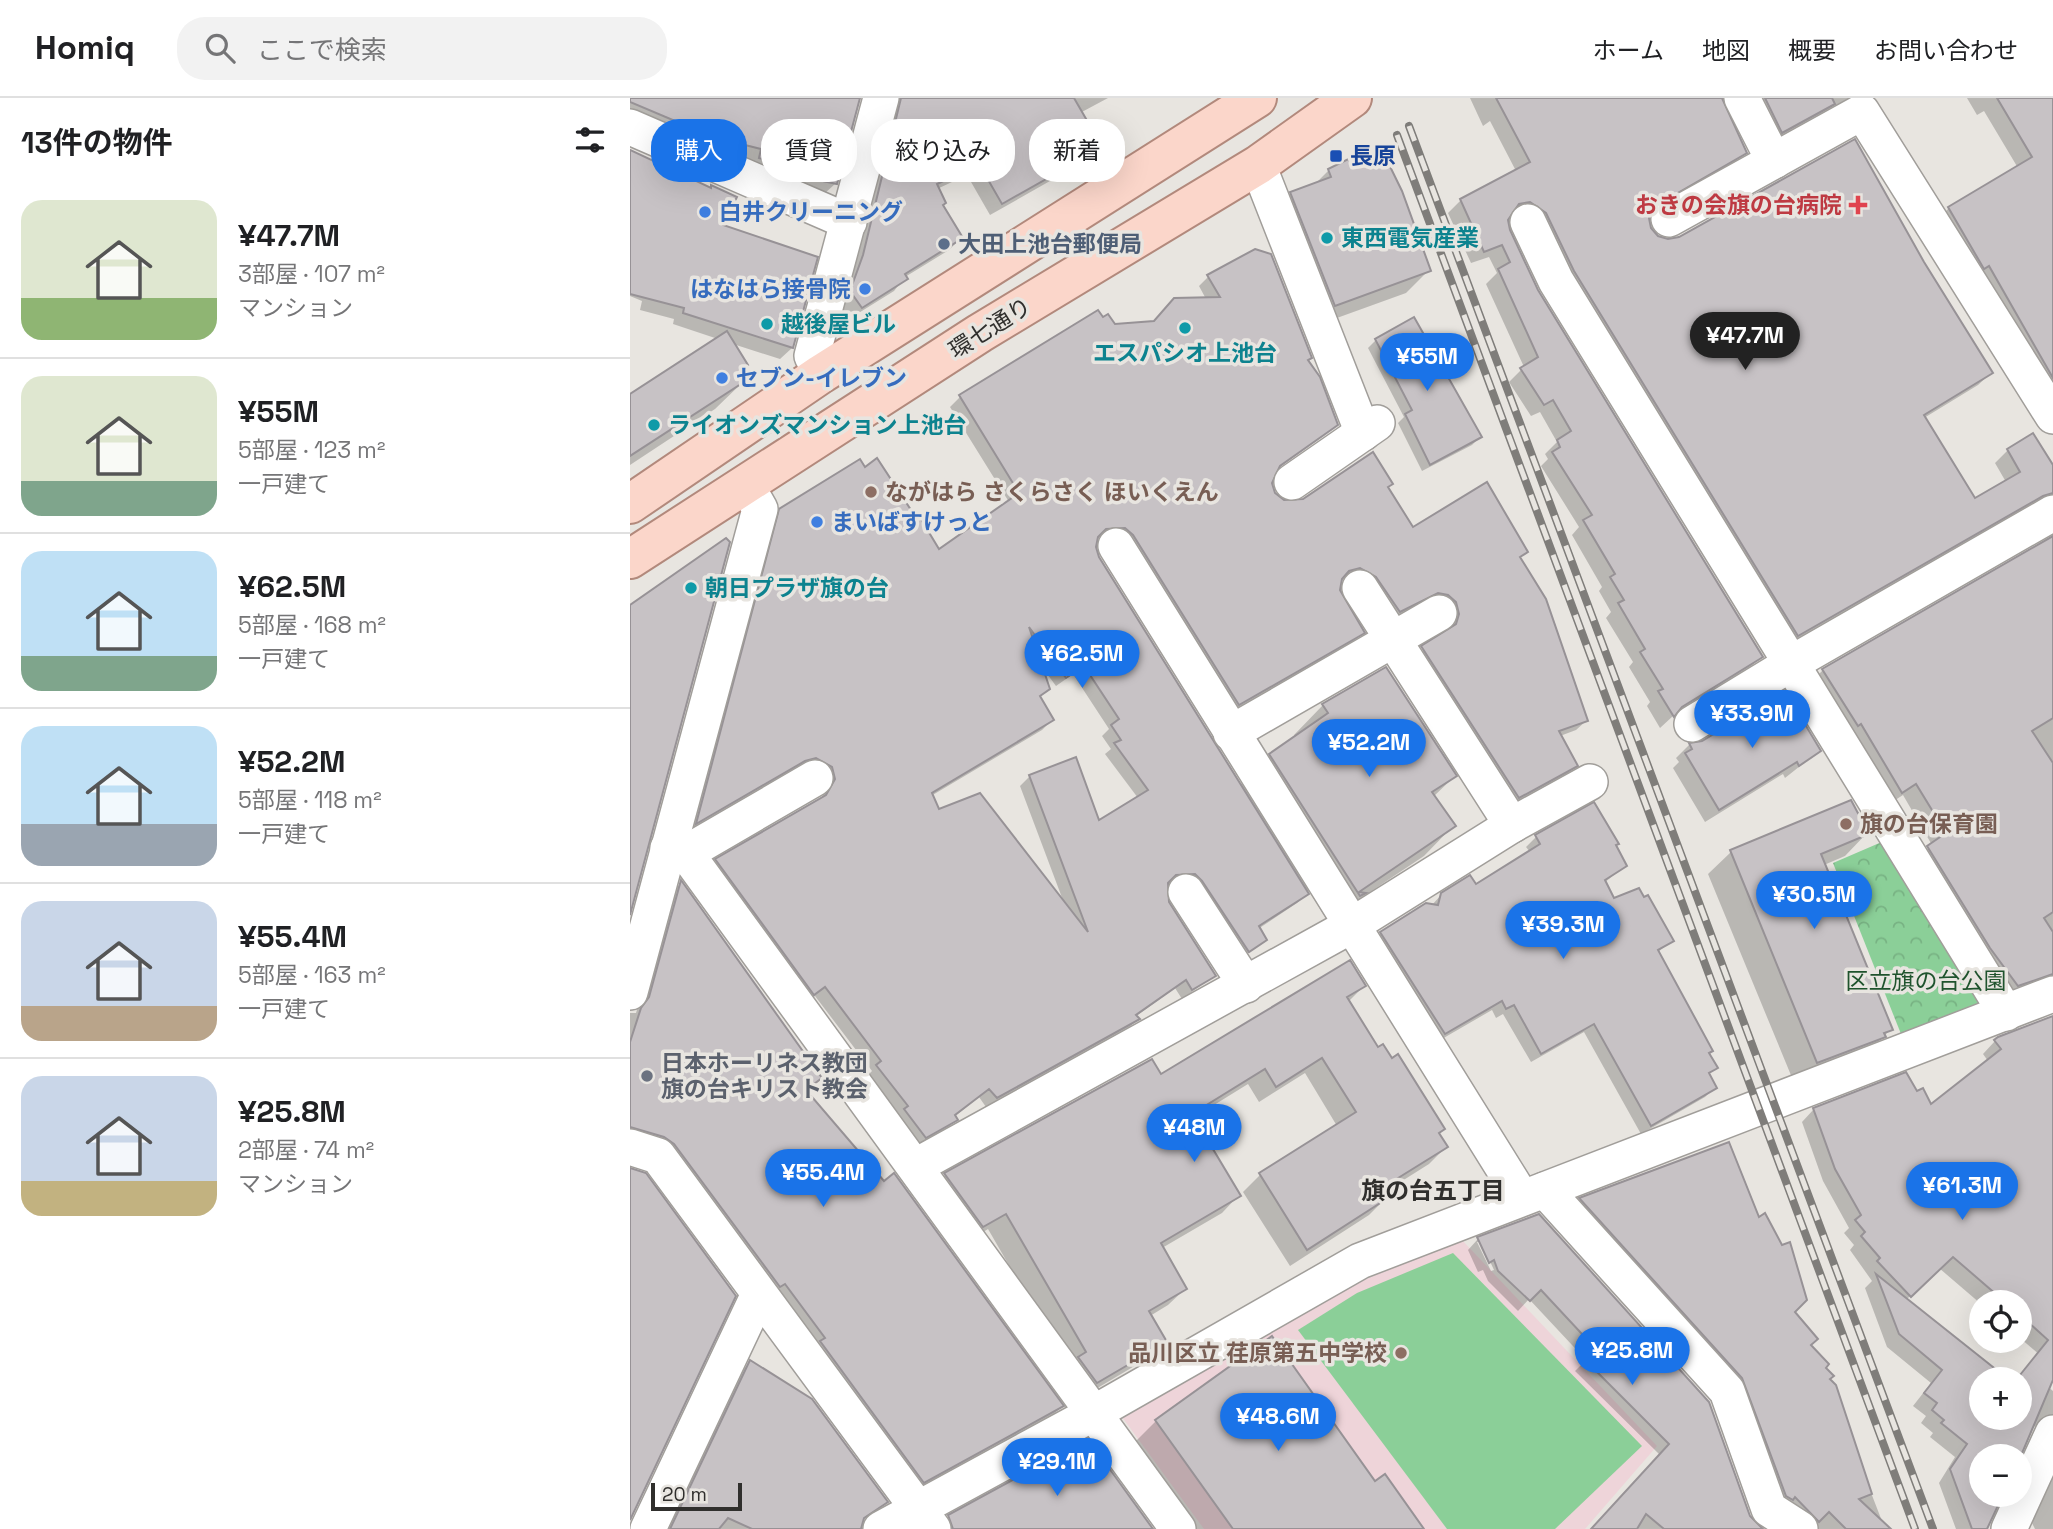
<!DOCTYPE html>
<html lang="ja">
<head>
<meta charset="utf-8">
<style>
	body { margin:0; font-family:"Space Grotesk","Noto Sans JP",sans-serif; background:#f2f2f2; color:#202124; height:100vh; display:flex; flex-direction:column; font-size:26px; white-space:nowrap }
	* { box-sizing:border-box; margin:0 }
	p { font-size:23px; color:#757577 }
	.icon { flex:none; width:38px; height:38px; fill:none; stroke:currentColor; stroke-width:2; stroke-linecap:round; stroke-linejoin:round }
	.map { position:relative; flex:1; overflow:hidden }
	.drawer { display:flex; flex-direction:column; background:#fff; width:630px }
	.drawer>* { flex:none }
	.hud { position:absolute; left:21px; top:21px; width:665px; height:63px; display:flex; gap:14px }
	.buttons { position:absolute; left:1339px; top:1192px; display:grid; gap:14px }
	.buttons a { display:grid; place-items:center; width:63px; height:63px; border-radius:50%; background:#fff; box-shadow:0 7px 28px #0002; font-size:35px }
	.scale { position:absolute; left:21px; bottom:18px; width:91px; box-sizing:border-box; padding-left:7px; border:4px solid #302f2d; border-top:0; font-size:19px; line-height:24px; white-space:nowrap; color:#302f2d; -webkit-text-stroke:5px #e8e5e0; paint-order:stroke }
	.price { position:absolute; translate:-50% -60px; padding:0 16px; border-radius:24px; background:#1a73e8; color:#fff; font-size:23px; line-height:46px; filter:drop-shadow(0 2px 4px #0008) }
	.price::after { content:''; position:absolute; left:50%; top:42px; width:21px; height:16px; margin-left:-10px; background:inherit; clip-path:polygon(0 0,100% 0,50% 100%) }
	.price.current { background:#222; color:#fff }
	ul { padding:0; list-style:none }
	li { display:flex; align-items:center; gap:21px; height:175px; padding:0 21px }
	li+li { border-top:2px solid #e0e0e0 }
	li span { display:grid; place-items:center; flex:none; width:196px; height:140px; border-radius:21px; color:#555 }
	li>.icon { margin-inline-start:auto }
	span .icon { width:84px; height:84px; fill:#fffc; stroke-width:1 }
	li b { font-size:30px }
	h2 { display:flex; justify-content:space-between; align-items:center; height:84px; padding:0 21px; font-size:30px }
	.pill { padding:0 24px; border-radius:28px; background:#fff; box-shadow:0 7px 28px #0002; font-size:24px; line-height:63px }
	.pill.current { background:#1a73e8; color:#fff }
	header { display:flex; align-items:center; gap:42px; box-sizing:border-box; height:98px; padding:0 35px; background:#fff; border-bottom:2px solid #e0e0e0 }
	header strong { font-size:33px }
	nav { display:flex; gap:38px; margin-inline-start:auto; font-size:24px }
	.search { width:490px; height:63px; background:#f2f2f2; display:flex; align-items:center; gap:18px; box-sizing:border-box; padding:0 24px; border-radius:28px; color:#757577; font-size:26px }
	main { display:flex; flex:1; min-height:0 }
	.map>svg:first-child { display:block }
</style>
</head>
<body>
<header>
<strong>Homiq</strong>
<div class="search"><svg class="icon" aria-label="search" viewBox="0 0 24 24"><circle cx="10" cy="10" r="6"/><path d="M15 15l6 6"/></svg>ここで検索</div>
<nav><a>ホーム</a><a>地図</a><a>概要</a><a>お問い合わせ</a></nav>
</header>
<main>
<section class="drawer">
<h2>13件の物件<svg class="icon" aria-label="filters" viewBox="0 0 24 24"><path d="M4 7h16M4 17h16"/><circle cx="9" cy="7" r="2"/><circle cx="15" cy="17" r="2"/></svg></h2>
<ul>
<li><span style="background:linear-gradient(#dfe7d0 70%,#8fb573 0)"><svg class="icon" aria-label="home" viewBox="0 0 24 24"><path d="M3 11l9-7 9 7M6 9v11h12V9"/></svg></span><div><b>¥47.7M</b><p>3部屋 · 107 m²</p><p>マンション</p></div></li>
<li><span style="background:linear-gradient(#dfe7d0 75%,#7fa58c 0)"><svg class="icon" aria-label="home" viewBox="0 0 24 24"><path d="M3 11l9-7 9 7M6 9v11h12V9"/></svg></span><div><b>¥55M</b><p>5部屋 · 123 m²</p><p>一戸建て</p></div></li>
<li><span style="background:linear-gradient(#bfe0f5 75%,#7fa58c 0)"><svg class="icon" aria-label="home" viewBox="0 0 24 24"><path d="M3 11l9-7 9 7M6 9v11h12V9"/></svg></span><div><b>¥62.5M</b><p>5部屋 · 168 m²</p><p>一戸建て</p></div></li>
<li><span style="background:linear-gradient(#bfe0f5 70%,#9aa5b1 0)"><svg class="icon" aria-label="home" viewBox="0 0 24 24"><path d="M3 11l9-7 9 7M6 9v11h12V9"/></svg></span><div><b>¥52.2M</b><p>5部屋 · 118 m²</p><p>一戸建て</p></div></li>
<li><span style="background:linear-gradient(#c9d6e8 75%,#b9a48a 0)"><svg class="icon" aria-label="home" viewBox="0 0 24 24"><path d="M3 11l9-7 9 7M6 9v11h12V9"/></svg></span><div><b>¥55.4M</b><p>5部屋 · 163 m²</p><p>一戸建て</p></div></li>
<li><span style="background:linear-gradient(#c9d6e8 75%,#c2b280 0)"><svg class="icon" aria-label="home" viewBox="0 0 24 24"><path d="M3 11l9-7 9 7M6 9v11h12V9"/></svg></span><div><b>¥25.8M</b><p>2部屋 · 74 m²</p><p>マンション</p></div></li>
</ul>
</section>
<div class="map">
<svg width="1423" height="1431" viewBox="0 0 1423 1431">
	<defs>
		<pattern id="park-crowns" width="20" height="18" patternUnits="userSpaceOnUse" patternTransform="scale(1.75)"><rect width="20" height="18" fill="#8bcf98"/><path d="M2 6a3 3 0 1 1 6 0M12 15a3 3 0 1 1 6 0" fill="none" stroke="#78b283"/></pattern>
	</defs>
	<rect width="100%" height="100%" fill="#e8e5e0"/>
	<path fill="#eed4d9" d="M831,1141L1027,1348L955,1431H574L492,1319L713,1191Z"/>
	<path fill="#8bcf98" d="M823,1155L1012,1348L925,1431H817L668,1232L727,1195Z"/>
	<path fill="url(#park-crowns)" d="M1261,740L1362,908L1273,941L1203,765Z"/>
	<g fill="#0003" fill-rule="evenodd">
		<path d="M0,0H228L206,85L193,97L0,18Z"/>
		<path d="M254,0H478L450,15L463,53L450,66L360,117L337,77L307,91L311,107L331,140L319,152L275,179L264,193L219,221L209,206Z"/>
		<path d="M840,0H1090L1115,54L1102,67L1019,113L1017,121L1020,132L1028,140L1039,143L1293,165L1361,275L1348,287L1294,320L1345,402L1376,384L1365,365L1378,352L1403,337L1423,370V415L1155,550L887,116L879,118L878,132L906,192L1131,559L1118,571L1043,618L1030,630L1017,608L1020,604L999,569L1003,564L976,520L981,514L969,493L972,489L942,437L949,429L911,368L918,361L915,356L927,344L910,314L901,318L879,284L894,269L856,186L867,175L859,159L841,165L818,115L831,102L886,73L860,23L853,28Z"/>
		<path d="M1113,0H1236L1139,47Z"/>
		<path d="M1337,0H1423V316L1306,123L1319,110L1388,70L1354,13L1347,17Z"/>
		<path d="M0,54L79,91L82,89L90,128L186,160L162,250L150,261L103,246L116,267L109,273L115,282L85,311L0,367V298L88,241L43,226L44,221L10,212L12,203L0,198Z"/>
		<path d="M699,72L799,172L776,195L682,229L638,118L661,95L684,87Z"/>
		<path d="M579,178L676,263L706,327L646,372L640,385L644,396L654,404L757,390L782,432L896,454L889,461L956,623L946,632L930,638L946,667L936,677L878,709L783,560L818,533L820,527L759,523L719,479L710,482L708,492L733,534L723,544L599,616L475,437L469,439L464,448L467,459L609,688L640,657L666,640L664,637L693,607L825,678L803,699L823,728L794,758L722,806L700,827L679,793L667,805L628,831L635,842L608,863L554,785L536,786L537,805L584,878L552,901L545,890L505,919L507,921L498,931L356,1009L349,999L324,1019L325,1022L316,1032L285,1048L237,978L242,973L185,898L174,906L77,772L86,763L190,702L196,692L175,669L163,672L58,733L140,423L150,412L309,453L379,404L320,309L330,299L472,222L484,228L523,225L576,201L569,188ZM412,569L426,588L443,576L479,631L472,638L481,651L475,656L508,700L468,724L400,678L390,688L434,805L308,713L301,698L412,632L422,622L409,600L418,590Z"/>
		<path d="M746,242L850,339L842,347L792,373L768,325L774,319L738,250Z"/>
		<path d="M1423,440V874L1395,892L1375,900L1285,762L1302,747L1273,697L1259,706L1180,585L1193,572Z"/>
		<path d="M1073,645L1189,653L1155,680L1153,676L1075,724L1043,670L1049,664L1046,660L1059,647Z"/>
		<path d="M964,707L995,768L974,785L983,802L1041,843L1027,855L1085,970L1078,977L1085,989L1075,999L1011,1036L954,934L901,964L873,916L866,920L862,912L805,945L741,845L751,835L801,808L812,796L845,788L900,754L896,749L906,739Z"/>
		<path d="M1237,735L1215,758L1194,767L1261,931L1231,961L1165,987L1078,776L1101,754Z"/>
		<path d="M51,785L190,980L175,993L432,1308L421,1319L283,1394L0,1043V915H6L41,795Z"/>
		<path d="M734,888L718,904L747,952L816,1049L799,1066L753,1095L756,1100L739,1117L660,1168L613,1094L630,1077L707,1028L675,975L629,1004L618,986L563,1020L608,1098L592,1115L532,1150L555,1191L538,1207L520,1218L535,1243L518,1260L449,1301L439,1271L358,1131L336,1145L298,1094L315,1077L522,963L530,978Z"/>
		<path d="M1423,918V1246L1411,1258L1390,1240V1204H1351V1206L1309,1170L1276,1202L1375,1281H1351V1320H1390V1281H1387L1397,1271L1423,1293V1332L1407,1327L1351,1358V1396H1370L1354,1431H1326L1309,1385L1325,1359L1300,1339L1303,1335L1291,1325L1296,1318L1283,1308L1301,1285L1257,1249L1235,1190L1242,1183L1220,1152L1224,1147L1214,1135L1219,1130L1193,1083L1172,1024L1184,1011L1287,995L1301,1009L1358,963L1353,956L1365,943Z"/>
		<path d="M1098,1046L1163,1214L1193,1270L1255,1431H1175L1145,1408L1102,1291L940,1112L950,1102Z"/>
		<path d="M909,1118L1118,1419L1130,1431H963L1030,1357L945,1273L956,1262L899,1201L888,1213L858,1183L853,1172L848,1174L838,1152L848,1141ZM847,1144H851L864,1172L861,1173Z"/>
		<path d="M120,1264L256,1404L235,1420L229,1431H36L110,1275Z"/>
		<path d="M526,1323L745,1386L792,1431H565L504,1345Z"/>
		<path d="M1423,1368V1431H1405L1402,1425Z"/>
	</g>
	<g fill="#c7c2c5" stroke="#979296" stroke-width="2" fill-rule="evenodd">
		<path d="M0,0H230L207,86L169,78L171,72L129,60L131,51L83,39L0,4Z"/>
		<path d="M271,0H444L470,45L464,54L372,106L349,66L307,86L316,105L313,107L333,140L275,176L278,181L232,210L220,193L233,157Z"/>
		<path d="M866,0H1092L1117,55L1022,110L1019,120L1021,130L1028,138L1038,141L1049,139L1225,41L1294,164L1363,275L1294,317L1345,400L1390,374L1377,351L1403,335L1423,367V395L1413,398L1168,538L944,173L916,115L900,104L889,106L878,122L880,132L908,192L1133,559L1052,609L1044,619L1028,593L1033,591L1010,554L1015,551L988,505L994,502L980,479L985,476L953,422L962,417L922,354L930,349L927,342L941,333L923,302L914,307L890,270L908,259L868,171L880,164L872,147L854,154L830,101L900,64Z"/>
		<path d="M1135,0H1202L1205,6L1152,35Z"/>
		<path d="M1367,0H1423V280L1359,168L1354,171L1318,109L1402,59Z"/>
		<path d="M749,46L772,93L801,173L705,208L660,94L701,79L698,71Z"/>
		<path d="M0,52L81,90V87L107,99L93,127L188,159L163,250L53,215L54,210L0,196Z"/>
		<path d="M625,151L641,156L682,260L678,262L690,279L708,327L650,368L642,385L645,395L654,402L673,401L743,354L763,386L758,389L783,429L857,384L898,454L890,459L916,501L958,623L929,633L948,668L889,700L791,548L826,526L829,516L826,504L818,497L808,495L770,514L746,479L730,470L719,473L712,481L710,492L735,535L609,607L503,437L495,430L476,431L468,439L466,449L469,459L679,796L629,828L637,842L619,854L572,783L565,776L546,777L538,785L539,804L586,878L562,892L556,882L506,917L510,921L367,1000L359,991L325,1017L328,1022L296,1040L274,1011L278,1008L246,967L251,963L195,889L184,897L85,761L196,697L205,681L202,669L186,660L175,663L66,726L149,411L230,361L235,369L247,360L283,415L286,413L309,451L389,395L329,297L468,212L473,219L478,216L485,226L524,223L544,200L590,199L577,177ZM399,529L436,580L454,568L489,621L481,627L491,642L484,645L518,692L469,722L446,659L399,677L458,834L350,695L309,711L302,695L424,622L410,598L420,591Z"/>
		<path d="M784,219L852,339L800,367L775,316L782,312L745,241Z"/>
		<path d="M97,233L118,267L110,272L117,282L0,358V296Z"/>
		<path d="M1423,438V620L1402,633L1423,665V814L1414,820L1423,834V876L1388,888L1360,850L1297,748L1316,735L1286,686L1272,695L1231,626L1228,628L1192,571Z"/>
		<path d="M96,440L100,444L0,817V507Z"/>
		<path d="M756,569L827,678L802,694L826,728L729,794L736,795L730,798L639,656L698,615L692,606Z"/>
		<path d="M1155,593L1191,653L1169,668L1167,664L1089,712L1055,655L1062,651L1059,645L1072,643Z"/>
		<path d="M1221,702L1239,736L1191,756L1263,932L1254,935L1256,939L1187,965L1100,752Z"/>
		<path d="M964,704L989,746L986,747L997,768L975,782L984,800L1009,790L1014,799L1018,797L1044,843L1028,852L1083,953L1079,955L1088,970L1079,975L1087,990L1021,1028L964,926L911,956L884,907L876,911L872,903L815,936L750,834L796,805L808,807L811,795L840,777L846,786L910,746L905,737Z"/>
		<path d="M51,782L192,980L176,992L254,1083L264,1075L434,1308L294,1385L190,1243L195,1240L155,1186L150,1189L44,1046L34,1039L0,1029V944L11,910L19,899Z"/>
		<path d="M720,862L736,888L717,899L748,949L753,946L762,960L768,956L815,1031L809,1035L818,1049L752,1090L758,1100L677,1152L629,1075L726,1014L692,960L646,989L635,971L562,1016L611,1098L531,1145L557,1191L519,1213L537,1244L467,1285L448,1259L456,1254L376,1116L353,1129L314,1075L522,961L531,976Z"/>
		<path d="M1423,918V1282L1390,1360L1351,1358V1396L1372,1399L1357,1431H1342L1320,1371L1337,1346L1311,1325L1314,1322L1302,1312L1307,1305L1294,1295L1312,1272L1269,1236L1246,1176L1378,1281H1351V1320H1390V1277L1418,1242L1390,1217V1204H1375L1323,1159L1281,1199L1247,1163L1250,1160L1231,1138L1235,1134L1225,1122L1231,1117L1205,1071L1183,1010L1276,974L1287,993L1293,990L1301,1006L1371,951L1364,942L1368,939Z"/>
		<path d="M1099,1044L1129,1119L1135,1115L1152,1147L1160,1144L1177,1202L1165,1214L1188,1241L1181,1247L1199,1266L1196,1270L1204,1278L1200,1281L1206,1287L1242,1396L1229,1401L1261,1431H1216L1199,1414L1189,1424L1165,1399L1163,1402L1156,1398L1112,1280L949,1100Z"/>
		<path d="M0,1070L16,1075L106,1198L0,1422Z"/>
		<path d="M909,1116L1079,1304L1120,1418L1133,1431H1034L1016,1416L1007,1431H961L1039,1346L954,1261L965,1250L911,1192L900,1203L868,1173L864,1162L859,1165L847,1139Z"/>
		<path d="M642,1238L745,1383L755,1376L794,1431H603L525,1322Z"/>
		<path d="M120,1262L182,1301L258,1404L234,1420L231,1431H122L98,1420L89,1431H40Z"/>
		<path d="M458,1341L523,1431H323L318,1417Z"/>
	</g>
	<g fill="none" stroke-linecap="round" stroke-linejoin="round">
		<g stroke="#a19e9a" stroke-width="38">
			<g id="minor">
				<path d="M1112,0L1144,63"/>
				<path d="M0,29L219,124"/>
				<path d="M628,67L733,335"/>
				<path d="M1039,121L1232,14L1423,318"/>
				<path d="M898,124L926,183L1376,915"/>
				<path d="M191,276L182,258L251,0"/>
				<path d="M662,384L747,325"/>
				<path d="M486,448L892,1100"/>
				<path d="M730,490L882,727"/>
				<path d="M1062,626L1162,565L1423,415"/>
				<path d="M601,635L809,515"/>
				<path d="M38,750L56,755L185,680"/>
				<path d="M56,755L548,1431"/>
				<path d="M556,794L616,887"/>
				<path d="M0,894L130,411L117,388"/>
				<path d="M0,1049L28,1058L303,1431"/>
				<path d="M286,1068L724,826L882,727L960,684"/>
				<path d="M915,1092L1097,1293L1139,1411L1170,1431"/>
				<path d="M18,1431L128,1198"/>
				<path d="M251,1431L464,1315L730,1163L1423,896"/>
				<path d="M1379,1431L1423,1335"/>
			</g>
		</g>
		<g stroke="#b2897c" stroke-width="42">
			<g id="major">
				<path d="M0,406L191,276L627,0"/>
				<path d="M0,461L350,235L628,67L722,0"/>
			</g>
		</g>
		<use href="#minor" stroke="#fff" stroke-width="35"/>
		<use href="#major" stroke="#fbd6ca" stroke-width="38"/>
		<g stroke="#7f7d7a" stroke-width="8">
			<g id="rail">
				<path d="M779,28L1303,1431"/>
				<path d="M767,37L1285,1431"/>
			</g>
		</g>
		<use href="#rail" stroke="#e8e5e0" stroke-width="5" stroke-dasharray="16" stroke-linecap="butt"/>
	</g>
	<rect fill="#1a4fb4" stroke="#e8e5e0" stroke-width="2.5" x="699" y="51" width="14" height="14" rx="3.5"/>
	<path fill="#e0444e" stroke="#e8e5e0" stroke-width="2.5" d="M1224.5 96.5h7v7h7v7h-7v7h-7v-7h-7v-7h7z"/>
	<g fill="#3f7fe0" stroke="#e8e5e0" stroke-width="2.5">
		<circle cx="75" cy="114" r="7"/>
		<circle cx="235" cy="191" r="7"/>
		<circle cx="92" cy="280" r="7"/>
		<circle cx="187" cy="424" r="7"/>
	</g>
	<g fill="#0f9aa8" stroke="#e8e5e0" stroke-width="2.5">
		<circle cx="697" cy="140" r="7"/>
		<circle cx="137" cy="226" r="7"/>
		<circle cx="555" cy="230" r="7"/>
		<circle cx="24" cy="327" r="7"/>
		<circle cx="61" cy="490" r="7"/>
	</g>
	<circle fill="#5c6f8a" stroke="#e8e5e0" stroke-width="2.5" cx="314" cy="146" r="7"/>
	<g fill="#8d6e63" stroke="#e8e5e0" stroke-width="2.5">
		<circle cx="241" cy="394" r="7"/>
		<circle cx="1216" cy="726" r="7"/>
		<circle cx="771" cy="1255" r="7"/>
	</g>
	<circle fill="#6b7280" stroke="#e8e5e0" stroke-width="2.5" cx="17" cy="978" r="7"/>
	<g text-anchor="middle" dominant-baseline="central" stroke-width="7" stroke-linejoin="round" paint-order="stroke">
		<g font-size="23" font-weight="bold" fill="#164399" stroke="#e8e5e0" text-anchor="start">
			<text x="720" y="58">長原</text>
		</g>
		<g font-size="23" font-weight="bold" fill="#be3a42" stroke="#e8e5e0" text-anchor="end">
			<text x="1212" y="107">おきの会旗の台病院</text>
		</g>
		<g font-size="23" font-weight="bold" fill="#366cbe" stroke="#e8e5e0" text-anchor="start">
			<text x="89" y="114">白井クリーニング</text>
			<text x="221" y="191" text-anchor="end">はなはら接骨院</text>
			<text x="106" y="280">セブン-イレブン</text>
			<text x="201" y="424">まいばすけっと</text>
		</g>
		<g font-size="23" font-weight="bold" fill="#0d838f" stroke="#e8e5e0" text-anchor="start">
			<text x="711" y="140">東西電気産業</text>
			<text x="151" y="226">越後屋ビル</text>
			<text x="555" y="255" text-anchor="middle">エスパシオ上池台</text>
			<text x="38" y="327">ライオンズマンション上池台</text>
			<text x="75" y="490">朝日プラザ旗の台</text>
		</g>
		<g font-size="23" font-weight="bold" fill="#4e5e75" stroke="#e8e5e0" text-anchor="start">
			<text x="328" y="146">大田上池台郵便局</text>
		</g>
		<g font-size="23" fill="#302f2d" stroke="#e8e5e0">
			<text transform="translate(360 230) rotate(-32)">環七通り</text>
		</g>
		<g font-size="23" font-weight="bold" fill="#785e54" stroke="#e8e5e0" text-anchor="start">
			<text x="255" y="394">ながはら さくらさく ほいくえん</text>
			<text x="1230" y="726">旗の台保育園</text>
			<text x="757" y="1255" text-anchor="end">品川区立 荏原第五中学校</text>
		</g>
		<g font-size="23" fill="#1f532d" stroke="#e8e5e0">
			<text x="1296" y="883">区立旗の台公園</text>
		</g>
		<g font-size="23" font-weight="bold" fill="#5b616d" stroke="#e8e5e0" text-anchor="start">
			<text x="31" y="965">日本ホーリネス教団<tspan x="31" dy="26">旗の台キリスト教会</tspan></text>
		</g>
		<g font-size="24" font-weight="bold" fill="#302f2d" stroke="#e8e5e0">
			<text x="803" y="1092">旗の台五丁目</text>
		</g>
	</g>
</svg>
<div class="buttons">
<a><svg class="icon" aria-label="locate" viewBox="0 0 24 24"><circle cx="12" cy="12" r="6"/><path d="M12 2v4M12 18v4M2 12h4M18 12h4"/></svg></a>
<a>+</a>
<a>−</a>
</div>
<div class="scale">20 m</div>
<b class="price current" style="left:1115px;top:274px">¥47.7M</b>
<b class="price" style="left:797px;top:295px">¥55M</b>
<b class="price" style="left:452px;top:592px">¥62.5M</b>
<b class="price" style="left:1122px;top:652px">¥33.9M</b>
<b class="price" style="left:739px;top:681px">¥52.2M</b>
<b class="price" style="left:1184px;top:833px">¥30.5M</b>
<b class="price" style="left:933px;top:863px">¥39.3M</b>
<b class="price" style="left:564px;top:1066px">¥48M</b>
<b class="price" style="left:193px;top:1111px">¥55.4M</b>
<b class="price" style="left:1332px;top:1124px">¥61.3M</b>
<b class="price" style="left:1002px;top:1289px">¥25.8M</b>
<b class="price" style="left:648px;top:1355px">¥48.6M</b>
<b class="price" style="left:427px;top:1400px">¥29.1M</b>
<div class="hud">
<a class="pill current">購入</a>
<a class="pill">賃貸</a>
<a class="pill">絞り込み</a>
<a class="pill">新着</a>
</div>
</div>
</main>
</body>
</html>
